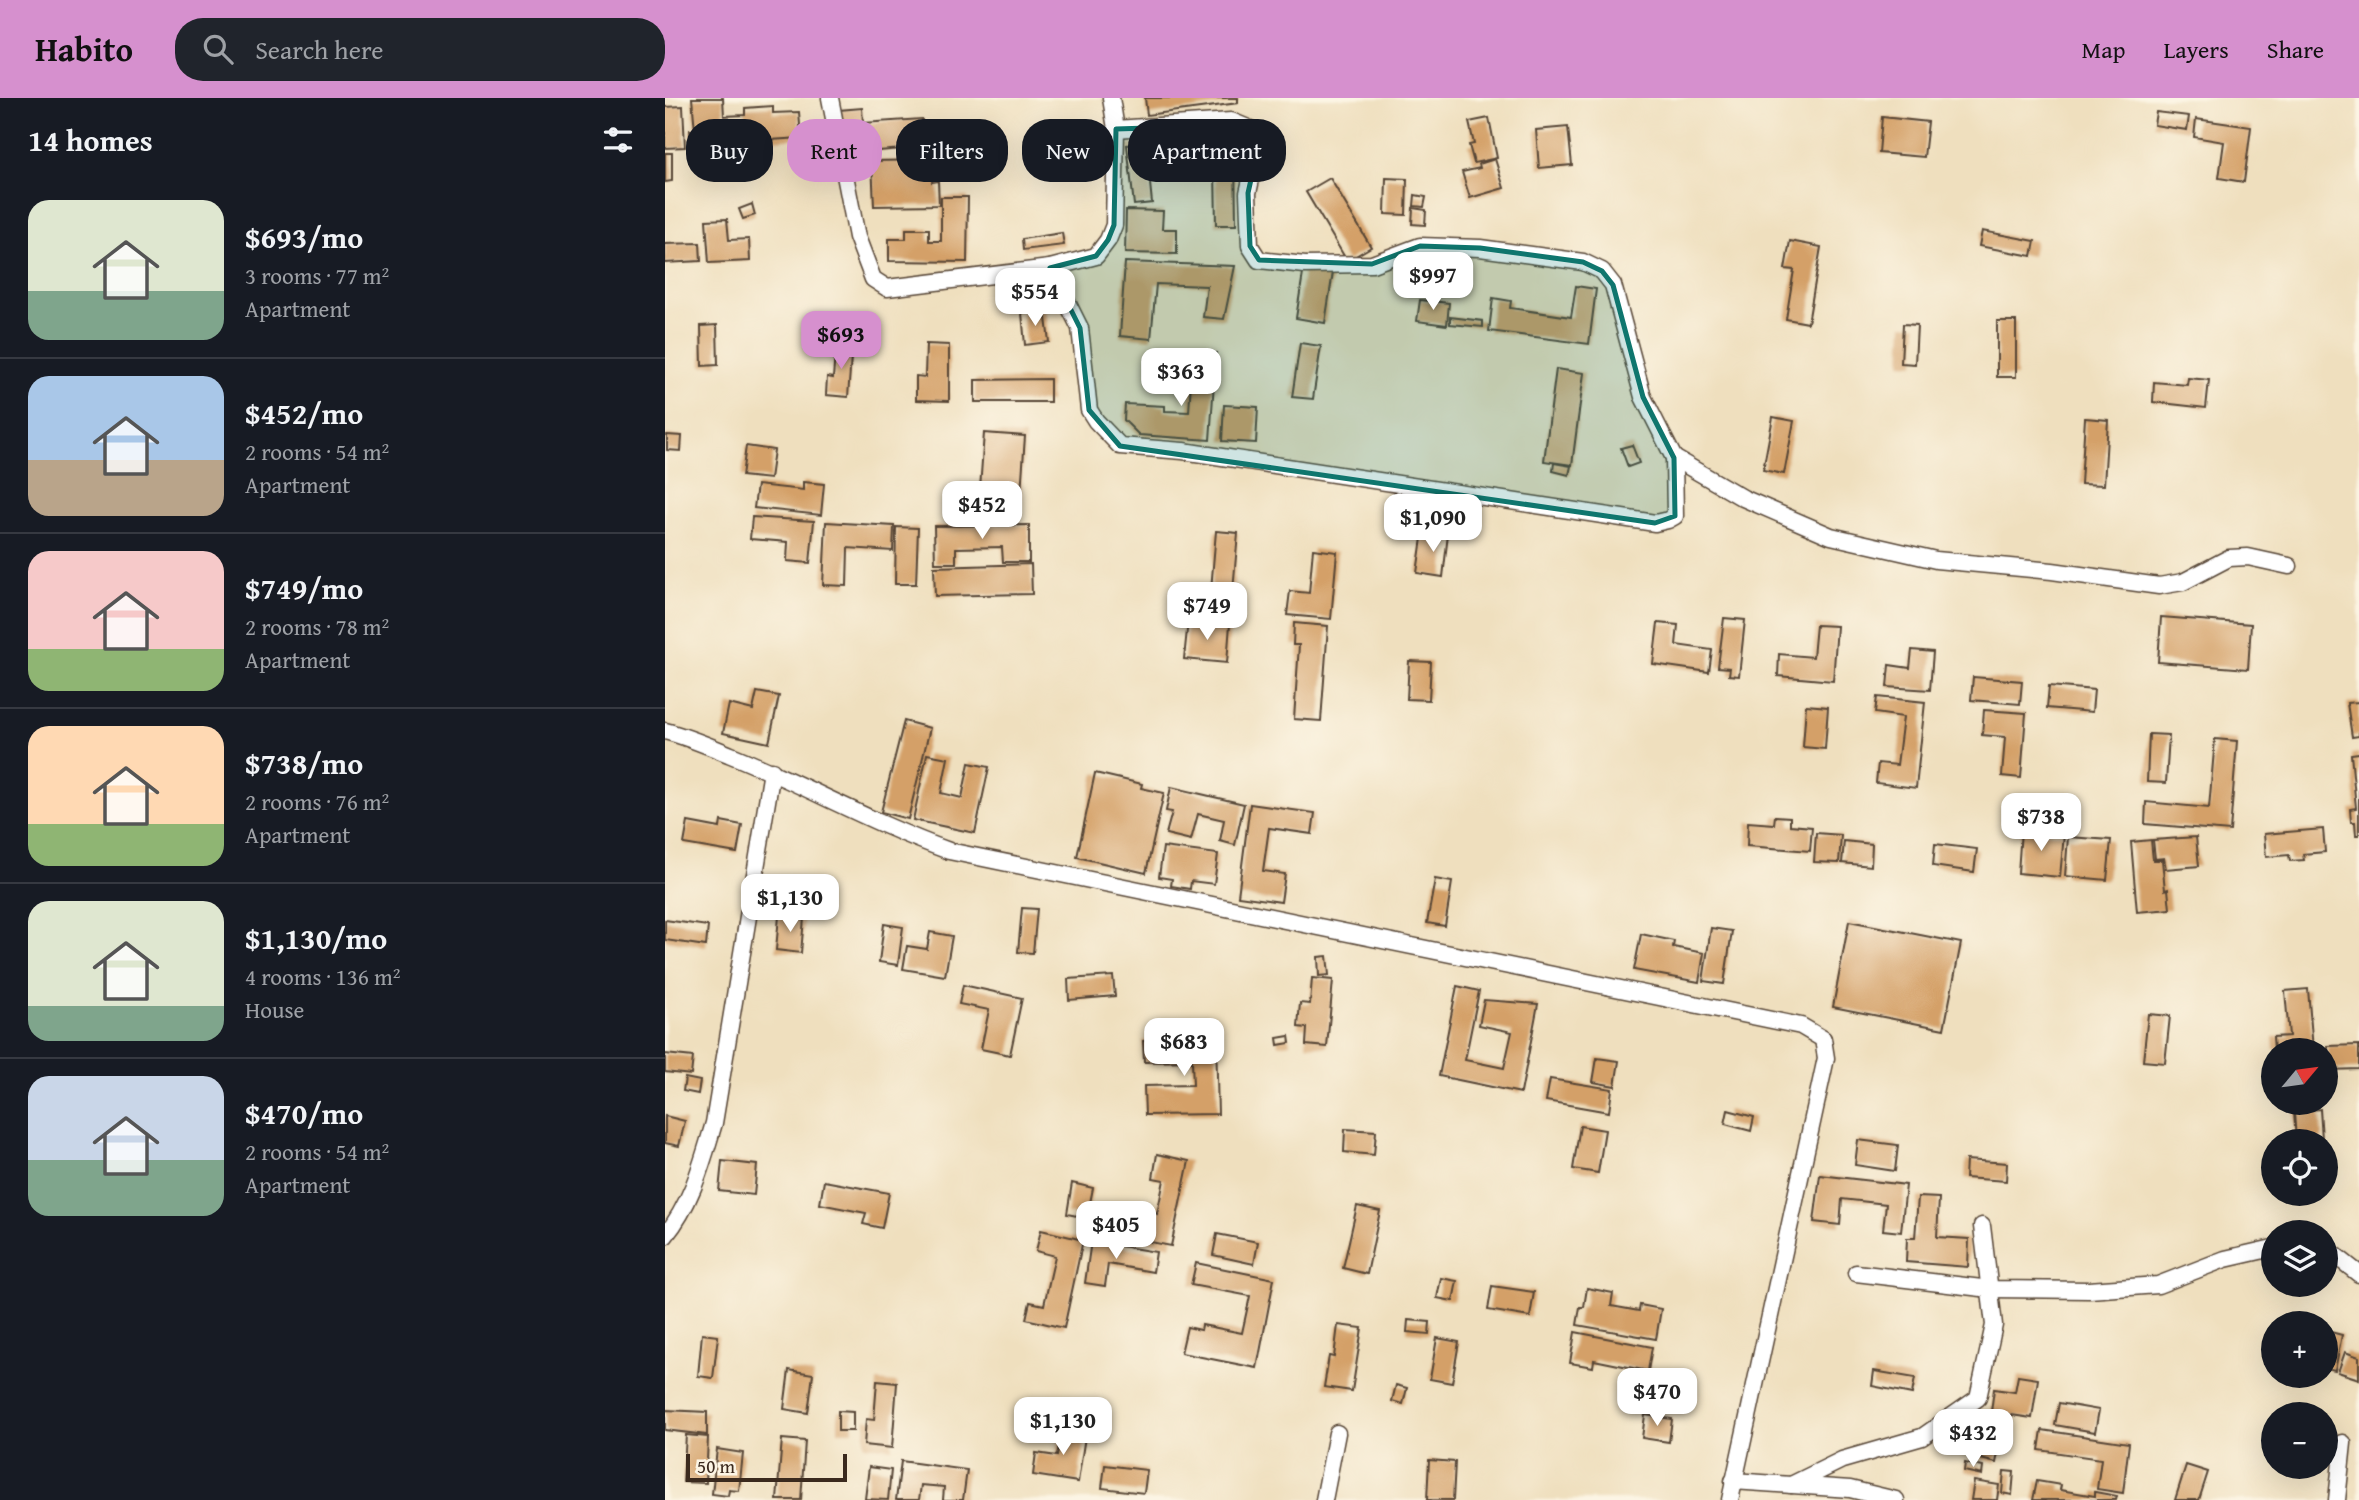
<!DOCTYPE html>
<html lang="en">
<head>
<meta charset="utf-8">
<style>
	body { margin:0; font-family:"Gentium Book Plus",serif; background:#20242c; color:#f1f3f6; height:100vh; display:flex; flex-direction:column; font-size:26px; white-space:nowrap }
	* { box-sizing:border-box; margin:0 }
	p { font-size:23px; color:#9ea1a6 }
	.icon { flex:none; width:38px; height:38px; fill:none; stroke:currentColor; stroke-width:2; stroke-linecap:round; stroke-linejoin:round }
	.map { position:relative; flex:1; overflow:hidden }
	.panel { display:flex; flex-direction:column; background:#171b24; width:665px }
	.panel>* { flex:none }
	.guide { position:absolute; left:21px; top:21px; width:665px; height:63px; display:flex; gap:14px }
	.needle { width:46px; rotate:61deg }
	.controls { position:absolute; left:1596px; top:940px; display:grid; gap:14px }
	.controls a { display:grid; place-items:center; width:77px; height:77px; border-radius:50%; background:#171b24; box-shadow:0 7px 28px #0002; font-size:35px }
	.scale { position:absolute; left:21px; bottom:18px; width:161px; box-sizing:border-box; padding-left:7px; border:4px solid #3b2a1e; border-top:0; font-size:19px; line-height:24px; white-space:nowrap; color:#3b2a1e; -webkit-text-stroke:5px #fcf5e5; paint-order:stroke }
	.price { position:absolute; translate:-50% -60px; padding:0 16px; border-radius:14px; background:#fff; color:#222; font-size:23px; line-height:46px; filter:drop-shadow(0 2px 4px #0008) }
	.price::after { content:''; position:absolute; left:50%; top:42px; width:21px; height:16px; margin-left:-10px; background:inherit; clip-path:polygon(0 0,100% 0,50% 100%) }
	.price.current { background:#d690ce; color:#111 }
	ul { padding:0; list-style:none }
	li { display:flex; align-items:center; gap:21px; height:175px; padding:0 28px }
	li+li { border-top:2px solid #363941 }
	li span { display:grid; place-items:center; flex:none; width:196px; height:140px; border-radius:21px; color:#555 }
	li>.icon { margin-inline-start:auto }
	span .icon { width:84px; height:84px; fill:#fffc; stroke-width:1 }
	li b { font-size:30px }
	h2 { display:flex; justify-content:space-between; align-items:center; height:84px; padding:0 28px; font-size:30px }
	.chip { padding:0 24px; border-radius:28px; background:#171b24; box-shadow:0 7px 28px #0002; font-size:24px; line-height:63px }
	.chip.current { background:#d690ce; color:#111 }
	header { display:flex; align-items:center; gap:42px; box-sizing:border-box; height:98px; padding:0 35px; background:#d690ce; color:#111 }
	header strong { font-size:33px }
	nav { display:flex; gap:38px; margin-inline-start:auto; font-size:24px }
	.search { width:490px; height:63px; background:#20242c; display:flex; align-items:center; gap:18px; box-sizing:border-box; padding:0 24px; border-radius:28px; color:#9ea1a6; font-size:26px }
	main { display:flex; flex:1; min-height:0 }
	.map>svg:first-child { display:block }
</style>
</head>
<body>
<header>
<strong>Habito</strong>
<div class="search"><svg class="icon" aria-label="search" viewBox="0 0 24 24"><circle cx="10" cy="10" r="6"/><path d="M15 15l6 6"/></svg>Search here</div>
<nav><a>Map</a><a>Layers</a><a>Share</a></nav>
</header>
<main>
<section class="panel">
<h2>14 homes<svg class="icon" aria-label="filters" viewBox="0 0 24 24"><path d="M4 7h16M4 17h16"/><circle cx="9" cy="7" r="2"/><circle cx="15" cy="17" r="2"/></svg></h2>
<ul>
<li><span style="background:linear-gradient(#dfe7d0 65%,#7fa58c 0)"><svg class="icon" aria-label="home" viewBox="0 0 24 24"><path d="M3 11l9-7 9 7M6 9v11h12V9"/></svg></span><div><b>$693/mo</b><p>3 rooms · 77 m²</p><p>Apartment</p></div></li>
<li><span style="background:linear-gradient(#a9c7e8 60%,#b9a48a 0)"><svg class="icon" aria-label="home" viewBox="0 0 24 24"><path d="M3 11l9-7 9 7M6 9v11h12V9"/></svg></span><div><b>$452/mo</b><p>2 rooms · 54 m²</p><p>Apartment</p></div></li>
<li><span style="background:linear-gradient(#f6c9c9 70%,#8fb573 0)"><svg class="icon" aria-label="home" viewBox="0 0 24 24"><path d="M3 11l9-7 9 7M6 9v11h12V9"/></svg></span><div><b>$749/mo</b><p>2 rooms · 78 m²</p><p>Apartment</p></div></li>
<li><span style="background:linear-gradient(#ffd9b3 70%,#8fb573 0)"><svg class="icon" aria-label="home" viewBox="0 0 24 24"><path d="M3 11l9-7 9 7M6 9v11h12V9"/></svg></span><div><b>$738/mo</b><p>2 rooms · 76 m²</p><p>Apartment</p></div></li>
<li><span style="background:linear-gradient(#dfe7d0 75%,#7fa58c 0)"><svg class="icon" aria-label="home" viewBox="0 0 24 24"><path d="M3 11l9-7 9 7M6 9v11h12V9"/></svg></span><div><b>$1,130/mo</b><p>4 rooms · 136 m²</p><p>House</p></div></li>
<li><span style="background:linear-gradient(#c9d6e8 60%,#7fa58c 0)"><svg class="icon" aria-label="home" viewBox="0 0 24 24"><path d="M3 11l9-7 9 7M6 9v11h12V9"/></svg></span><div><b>$470/mo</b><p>2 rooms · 54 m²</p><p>Apartment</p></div></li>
</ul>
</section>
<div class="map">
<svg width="1694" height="1402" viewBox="0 0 1694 1402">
	<rect width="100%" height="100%" fill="#fcf5e5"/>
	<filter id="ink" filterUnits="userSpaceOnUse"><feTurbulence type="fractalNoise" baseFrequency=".0143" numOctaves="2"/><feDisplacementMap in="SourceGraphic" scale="14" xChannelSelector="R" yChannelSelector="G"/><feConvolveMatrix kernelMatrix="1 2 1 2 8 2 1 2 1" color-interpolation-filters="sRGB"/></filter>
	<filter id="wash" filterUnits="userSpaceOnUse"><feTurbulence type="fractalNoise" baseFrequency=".00686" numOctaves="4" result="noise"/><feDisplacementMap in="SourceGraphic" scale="28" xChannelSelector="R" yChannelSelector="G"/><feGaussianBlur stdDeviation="1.57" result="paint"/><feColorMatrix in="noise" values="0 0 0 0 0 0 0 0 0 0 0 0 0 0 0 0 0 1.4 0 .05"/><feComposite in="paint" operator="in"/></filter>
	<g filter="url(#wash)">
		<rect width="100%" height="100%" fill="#efdfbe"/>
		<g id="blocks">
			<g fill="#d4a068">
				<path d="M27,0H58L59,18L80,17V10L108,8V15L134,14L136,40L26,47L25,32H30Z"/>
				<path d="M480,0H573V5L482,17Z"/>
				<path d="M18,8L20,49L0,50V9Z"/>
				<path d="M197,10L198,25L257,21V28L296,25L298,46L177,56L174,12Z"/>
				<path d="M1491,14L1524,18L1522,32L1489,27Z"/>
				<path d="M1217,19L1263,24L1259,59L1214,55Z"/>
				<path d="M824,20L832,60L809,65L804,47L809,46L804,24Z"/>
				<path d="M1531,21L1586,29L1579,84L1554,80L1559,44L1529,39Z"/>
				<path d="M903,29L907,67L874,70L871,32Z"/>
				<path d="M510,42L512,63L483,66L487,105L469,107L462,47Z"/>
				<path d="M0,55H7V83L0,84Z"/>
				<path d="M558,59H570L571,127H551L550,71H558Z"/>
				<path d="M830,61L839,90L805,100L797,74L815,70L814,66Z"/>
				<path d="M266,62L267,84L273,83L274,107L209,108L207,63Z"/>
				<path d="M665,80L706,149L682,163L641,94Z"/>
				<path d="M721,80L742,81L741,117L720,116Z"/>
				<path d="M750,97L761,99L759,109L749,108Z"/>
				<path d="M276,99H303L302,164L224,163V141H241V131H264V143H276Z"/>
				<path d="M87,106L90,117L78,121L74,111Z"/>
				<path d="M748,110L761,112L760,127L747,126Z"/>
				<path d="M461,112L498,113L497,131H512V156L460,155Z"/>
				<path d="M62,121L64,142L84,141L85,163L44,165L41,122Z"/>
				<path d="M1317,133L1370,143L1367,158L1314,148Z"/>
				<path d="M397,135L399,147L358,152L357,141Z"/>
				<path d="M1125,143L1156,149L1143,225L1121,221L1129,172L1120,171Z"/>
				<path d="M35,145L36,163L0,165V146Z"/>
				<path d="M460,164L570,168L559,221L538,219L542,188L491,186L486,241L455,238Z"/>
				<path d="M639,169L668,174L660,225L631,220Z"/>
				<path d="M911,188L931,191L924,246L824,233L828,200L846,203L845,210L906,219Z"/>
				<path d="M755,202L784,205L782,227L752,223Z"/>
				<path d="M380,212L384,244L360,247L357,215Z"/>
				<path d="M785,219L818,223V229L785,226Z"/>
				<rect x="1332" y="223" width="19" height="56"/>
				<path d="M1238,226L1252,227L1250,266L1236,265Z"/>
				<path d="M52,227L53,267L37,268L36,228Z"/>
				<path d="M171,243L187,245L183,299L161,297L162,279L168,280Z"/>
				<path d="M635,245L656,248L648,301L627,299Z"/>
				<path d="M261,246L284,247V303L251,302V278L260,279Z"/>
				<path d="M528,254L551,255L545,342L474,337L459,322L460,306L500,308V313L524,314Z"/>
				<path d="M891,271L919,275L907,367L879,363Z"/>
				<path d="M1523,280L1544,282L1541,310L1488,304L1489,284L1522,287Z"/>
				<path d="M385,281V304H310V282Z"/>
				<path d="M559,307L593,309L591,345L557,343Z"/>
				<path d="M1108,319L1129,323L1119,376L1098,372Z"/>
				<path d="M1420,320L1443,322L1439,387L1416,386Z"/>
				<path d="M319,335L360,338L355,409L314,405Z"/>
				<path d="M2,337L17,338L16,353L2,352Z"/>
				<path d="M967,347L974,365L963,369L956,350Z"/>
				<path d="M81,348L109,352L105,381L77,378Z"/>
				<path d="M889,365L906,368L904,377L888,373Z"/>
				<path d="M138,384L159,386L156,417L89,410L92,387L138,392Z"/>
				<path d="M87,419L149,423L145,465L122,463L123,444L85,441Z"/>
				<path d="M161,424L229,428L228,453L183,450L182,488L158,487Z"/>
				<path d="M364,427V464H338L337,449L291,450V465H270L269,428Z"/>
				<path d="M231,429L253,430L251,486H230Z"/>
				<path d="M551,433L573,435L566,516L534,513L536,491L546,492Z"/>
				<path d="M758,433L783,436L778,479L752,475Z"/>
				<path d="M648,451L672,454L666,521L622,517L625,493L644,495Z"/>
				<path d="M366,466L367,496L270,498L269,469Z"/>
				<path d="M1496,519L1586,526L1583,571L1493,564Z"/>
				<path d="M1059,520L1080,522L1074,578L1064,577L1065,570L1053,569Z"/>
				<path d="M523,522L565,526L562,565L519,561Z"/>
				<path d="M629,525L663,528L656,623L629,621L634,547H628Z"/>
				<path d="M993,525L1013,527L1011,547L1047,552L1044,574L988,566Z"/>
				<path d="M1151,527L1172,528L1168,583L1113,578L1114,556L1148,559Z"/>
				<path d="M1247,552L1268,554L1265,592L1222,589L1224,567L1245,570Z"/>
				<path d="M744,563L766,564L764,602L742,601Z"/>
				<path d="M1308,579L1357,583L1355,606L1306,602Z"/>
				<path d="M1384,588L1429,592L1427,614L1382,610Z"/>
				<path d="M92,594L114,598L104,645L58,635L64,606L88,612Z"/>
				<path d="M1212,599L1260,604L1251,690L1211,685L1213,665L1232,667L1238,619L1210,615Z"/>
				<path d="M1694,604V638L1687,639L1682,605Z"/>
				<path d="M1141,607L1163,609L1160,651L1138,649Z"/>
				<path d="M1319,612L1361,615L1356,680L1337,678L1340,639L1317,637Z"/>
				<path d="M239,623L265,630L243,721L216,714Z"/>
				<path d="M1484,636L1504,637L1501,685L1482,684Z"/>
				<path d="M1550,641L1572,643L1565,733L1480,726L1481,704L1544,710Z"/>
				<path d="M1694,655V737H1691L1690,724H1686L1685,711L1691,710L1686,656Z"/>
				<path d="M262,656L283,660L276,695L297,700L304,665L324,669L310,735L248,722Z"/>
				<path d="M430,675L477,686L476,690L499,695L481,775L412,759Z"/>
				<path d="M506,689L579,706L570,747L555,743L559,722L533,716L526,742L501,736L507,714L501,713Z"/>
				<path d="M585,706L650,715L647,736L604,730L598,773L620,776L616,804L573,798Z"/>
				<path d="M1110,718L1125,719V727L1147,729L1145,753L1082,748L1083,724L1109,726Z"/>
				<path d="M56,723L77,727L72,755L19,746L23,724L55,730Z"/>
				<path d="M1658,731L1660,754L1638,756L1639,762L1625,763L1624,757L1601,759L1599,736Z"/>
				<path d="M1356,732L1399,736L1395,779L1353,775Z"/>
				<path d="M1151,735L1176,737L1174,765L1149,764Z"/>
				<path d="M1403,739L1446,742L1442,782L1400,778Z"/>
				<path d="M1531,739L1534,768L1501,771L1499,760L1490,761L1488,742Z"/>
				<path d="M1486,742L1488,762H1497L1500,792L1503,791L1505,811L1472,814L1466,744Z"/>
				<path d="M1179,743L1207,746L1206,768L1177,765Z"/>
				<path d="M1270,746L1312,751L1309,774L1268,768Z"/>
				<path d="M498,749L553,756L549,786L526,783L525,791L506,788L507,781L494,779Z"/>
				<path d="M770,781L787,784L780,828L762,825Z"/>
				<path d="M357,810L372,811L368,855L353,854Z"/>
				<path d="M114,818L139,820L136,855L111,852Z"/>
				<path d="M0,822L43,828L41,848L0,842Z"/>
				<path d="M1184,823L1296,845L1279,931L1168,909Z"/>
				<path d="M219,826L238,829L233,867L214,864Z"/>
				<path d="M1046,830L1067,833L1059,886L1038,883Z"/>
				<path d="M265,834L287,838L280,878L238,871L242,848L262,851Z"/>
				<path d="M976,836L1009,843L1008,849L1039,855L1034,884L969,872Z"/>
				<path d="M662,858L664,877L654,878L653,859Z"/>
				<path d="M448,878L450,898L404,902L403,881Z"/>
				<path d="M647,880L668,882L662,949L641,947L642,930L633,929L635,905L645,906Z"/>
				<path d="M298,887L357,900L345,957L316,951L324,912L294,906Z"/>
				<path d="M792,888L814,893L800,962L839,970L847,934L814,927L819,902L873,906L856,995L774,978Z"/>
				<path d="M1643,891L1648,952H1609L1608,939L1624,938L1620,893Z"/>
				<path d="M1483,916L1505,918L1500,965L1478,963Z"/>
				<path d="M624,938L625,945L613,947L612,940Z"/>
				<path d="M551,941L553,1016L480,1017L479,988L528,987L527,963L479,964L478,943Z"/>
				<path d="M1694,947V971L1663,972V948Z"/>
				<path d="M0,956L28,959L26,977L0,974Z"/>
				<path d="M932,960L954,963L950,988L928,984Z"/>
				<path d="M20,980L35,983L33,996L18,993Z"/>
				<path d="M885,981L947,991L944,1014L881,1003Z"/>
				<path d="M1655,1011L1657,1041L1631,1043L1629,1014Z"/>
				<path d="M1063,1012L1089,1019L1086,1033L1060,1026Z"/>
				<path d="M0,1018L20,1023L14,1048L0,1045Z"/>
				<path d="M915,1028L940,1032L933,1075L908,1071Z"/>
				<path d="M680,1031L711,1033L709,1057L679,1054Z"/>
				<path d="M1193,1042L1233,1047L1230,1073L1190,1067Z"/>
				<path d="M492,1056L524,1063L506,1148L475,1142L480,1114L492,1116L499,1082L488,1080Z"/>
				<path d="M1301,1062L1342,1065L1341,1083L1300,1080Z"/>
				<path d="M57,1063L92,1067L89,1097L54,1093Z"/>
				<path d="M1155,1077L1241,1087L1236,1134L1218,1132L1221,1106L1177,1101L1175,1127L1149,1124Z"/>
				<path d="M159,1083L224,1095L217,1130L198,1126L201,1115L155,1106Z"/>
				<path d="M407,1085L428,1090L422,1120L402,1116Z"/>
				<path d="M1253,1099L1274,1100L1272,1139L1304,1141L1303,1169L1241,1164L1242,1140H1250Z"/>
				<path d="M692,1108L715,1113L702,1176L678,1170Z"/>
				<path d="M376,1132L418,1142L399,1230L361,1221L365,1204L379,1207L390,1158L371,1153Z"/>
				<path d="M552,1136L593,1144L589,1166L548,1157Z"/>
				<path d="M426,1143L491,1154L488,1174L443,1166L440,1188L420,1185Z"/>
				<path d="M531,1165L609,1181L592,1270L516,1255L522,1229L536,1232L537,1227L577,1235L585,1198L526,1187Z"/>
				<path d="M776,1180L792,1183L788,1203L772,1200Z"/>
				<path d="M827,1188L869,1194L865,1219L823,1212Z"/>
				<path d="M922,1190L948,1195L946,1208L974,1213L975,1207L996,1211L991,1241L912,1227L915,1209H919Z"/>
				<path d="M743,1222L765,1224L764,1236L742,1234Z"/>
				<path d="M673,1227L697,1230L687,1293L659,1289L664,1258L669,1259Z"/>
				<path d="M1662,1233L1677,1237L1670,1272L1661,1270Z"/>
				<path d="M910,1234L987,1249L983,1273L929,1262L928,1269L905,1265Z"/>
				<path d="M37,1236L53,1238L48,1280L33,1278Z"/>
				<path d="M772,1240L794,1244L787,1285L765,1281Z"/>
				<path d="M1680,1254L1694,1259V1281L1673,1274Z"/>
				<path d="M124,1272L148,1276L143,1315L119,1311Z"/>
				<path d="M1209,1273L1250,1280L1247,1296L1207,1288Z"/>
				<path d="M1353,1278L1373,1281L1367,1320L1326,1314L1329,1291L1350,1294Z"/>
				<path d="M212,1283L232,1285L227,1350L199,1347L201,1321L209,1322Z"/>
				<path d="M731,1287L742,1290L738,1306L727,1303Z"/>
				<path d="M1394,1305L1434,1312L1430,1334L1390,1327Z"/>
				<path d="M0,1312L42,1314V1337L0,1332Z"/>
				<path d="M173,1313L188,1314V1333H173Z"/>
				<path d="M980,1317L1007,1321L1004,1344L977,1340Z"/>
				<path d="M397,1328L421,1332L413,1384L368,1377L371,1355L392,1358Z"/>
				<path d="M1377,1332L1464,1345L1458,1395L1432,1391L1436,1361L1374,1352Z"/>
				<path d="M21,1337L43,1339L41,1385L18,1384Z"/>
				<path d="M117,1341L140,1343L136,1402H112Z"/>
				<path d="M52,1351L78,1355L74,1393L64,1392L63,1398L47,1396Z"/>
				<path d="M1319,1352L1333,1355L1331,1365L1316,1361Z"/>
				<path d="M764,1362L790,1364L788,1402H762Z"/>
				<path d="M236,1363L302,1372L298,1402H278L279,1389L256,1387L254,1402H231Z"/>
				<path d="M1300,1365L1318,1369L1317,1377L1299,1373Z"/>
				<path d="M440,1367L482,1372L479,1395L437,1390Z"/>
				<path d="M1521,1367L1543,1374L1534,1402H1510Z"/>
				<path d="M204,1369L226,1372L223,1402L200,1401Z"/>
				<path d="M1339,1373L1349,1374L1347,1397L1337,1395Z"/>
				<path d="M1309,1383L1334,1387L1332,1402H1306Z"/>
				<path d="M1372,1383L1396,1387L1395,1392L1430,1398V1394L1452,1398L1451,1402H1368Z"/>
			</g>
		</g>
	</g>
	<g filter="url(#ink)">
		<use href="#blocks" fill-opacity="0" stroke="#564536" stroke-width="2"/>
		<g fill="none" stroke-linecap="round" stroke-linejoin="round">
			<g stroke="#564536" stroke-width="19">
				<g id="street">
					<path d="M165,0L192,139L208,181L222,190L385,170L431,158L443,142L449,127L451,31L446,0"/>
					<path d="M385,170L415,230L424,312L431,323L455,348L518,353L990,425L1003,422L1010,418L1009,360L978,299L948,187L937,173L918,164L815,150L755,148L707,166L640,167L594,162L585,148L583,95L593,50L590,33L566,23L451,31"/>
					<path d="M1009,360L1078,400L1166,438L1271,462L1387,473L1494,488L1518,484L1564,460L1583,459L1624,468"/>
					<path d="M0,633C23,639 44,648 66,657C140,687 209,726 284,753L1136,928L1158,941L1161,960L1065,1402"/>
					<path d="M0,1138C27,1105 37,1065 49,1025L107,673"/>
					<path d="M1661,1150L1694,1176"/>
					<path d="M1191,1175L1325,1191L1424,1192L1493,1187L1560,1161L1608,1150"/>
					<path d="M1068,1383L1185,1391L1231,1402"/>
					<path d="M1126,1387L1177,1362L1257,1339L1313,1300L1329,1227L1317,1128"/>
					<path d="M659,1402L672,1335"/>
					<path d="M1672,1402L1678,1345"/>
				</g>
			</g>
			<use href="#street" stroke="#fff" stroke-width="16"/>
		</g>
	</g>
	<path fill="#0f766e" fill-opacity="0.2" stroke="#0f766e" stroke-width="5" stroke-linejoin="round" d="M580,27L590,33L593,50L583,95L585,148L594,162L707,166L755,148L815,150L918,164L937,173L948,187L978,299L1009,360L1010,418L990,425L455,348L424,312L415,230L385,170L431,158L443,142L449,127L451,31Z"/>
</svg>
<div class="controls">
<a><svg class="needle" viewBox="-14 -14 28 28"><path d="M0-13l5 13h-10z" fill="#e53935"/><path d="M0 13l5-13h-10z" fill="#9ea1a6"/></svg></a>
<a><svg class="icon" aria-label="locate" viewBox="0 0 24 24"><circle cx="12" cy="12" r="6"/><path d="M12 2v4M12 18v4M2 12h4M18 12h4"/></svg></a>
<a><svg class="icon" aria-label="layers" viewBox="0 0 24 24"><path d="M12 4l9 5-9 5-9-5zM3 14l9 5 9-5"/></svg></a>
<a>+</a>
<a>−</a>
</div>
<div class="scale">50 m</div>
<b class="price" style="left:768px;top:214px">$997</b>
<b class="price" style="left:370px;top:230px">$554</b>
<b class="price current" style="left:176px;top:273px">$693</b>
<b class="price" style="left:516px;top:310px">$363</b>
<b class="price" style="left:317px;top:443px">$452</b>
<b class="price" style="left:768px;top:456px">$1,090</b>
<b class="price" style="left:542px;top:544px">$749</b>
<b class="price" style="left:1376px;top:755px">$738</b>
<b class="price" style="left:125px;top:836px">$1,130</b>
<b class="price" style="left:519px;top:980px">$683</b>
<b class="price" style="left:451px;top:1163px">$405</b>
<b class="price" style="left:992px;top:1330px">$470</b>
<b class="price" style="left:398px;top:1359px">$1,130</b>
<b class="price" style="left:1308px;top:1371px">$432</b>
<div class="guide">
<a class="chip">Buy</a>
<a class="chip current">Rent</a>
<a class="chip">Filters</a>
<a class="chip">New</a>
<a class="chip">Apartment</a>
</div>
</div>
</main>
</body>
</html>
